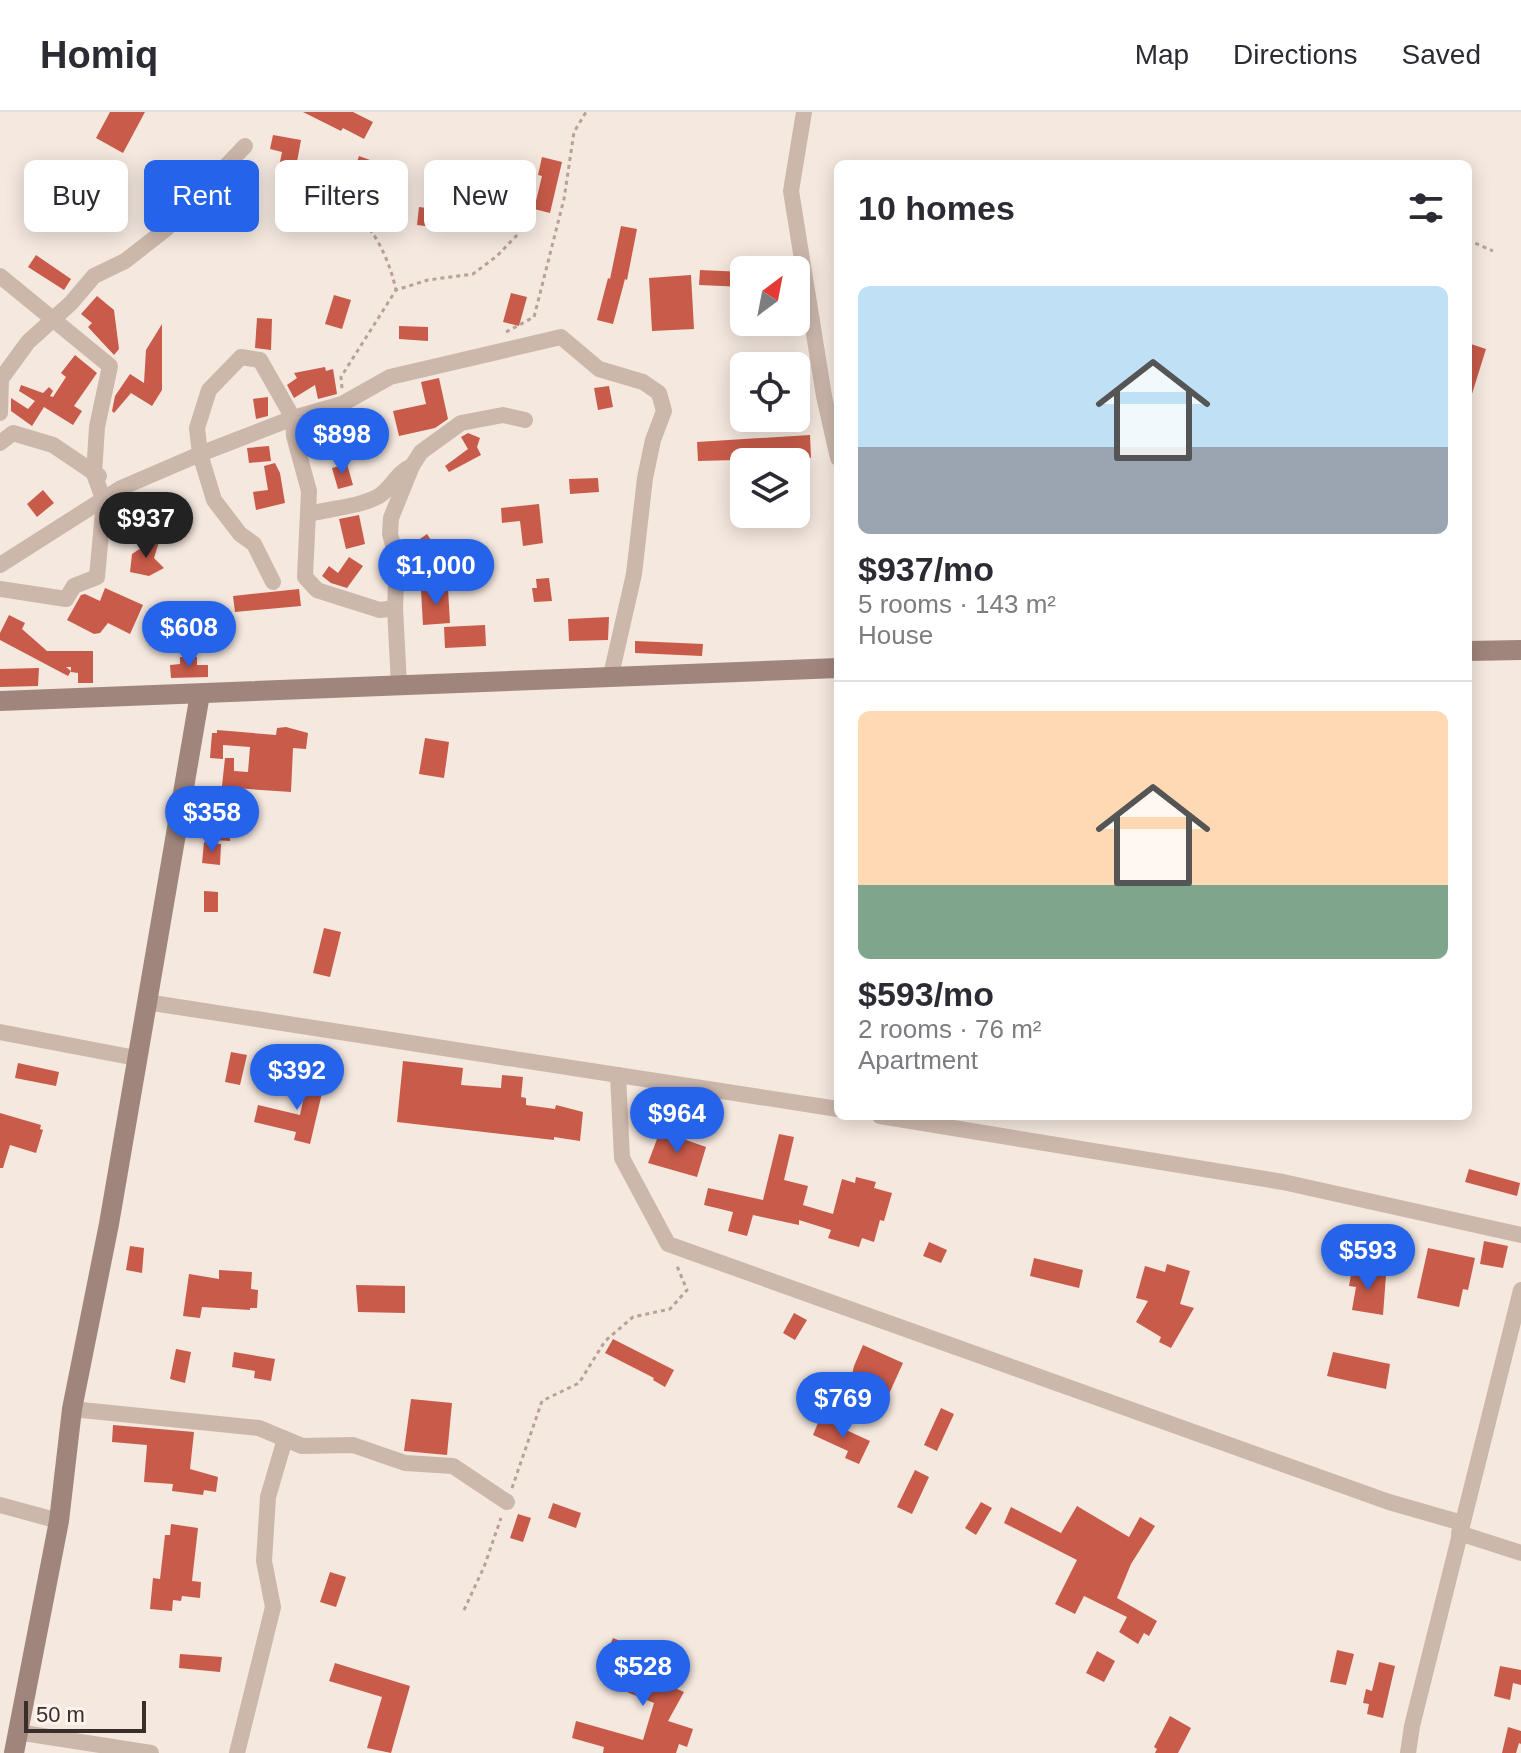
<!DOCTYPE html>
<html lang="en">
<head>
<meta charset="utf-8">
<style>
	body { margin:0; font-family:Helvetica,sans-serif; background:#f7f7f7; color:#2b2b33; height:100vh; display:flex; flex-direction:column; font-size:30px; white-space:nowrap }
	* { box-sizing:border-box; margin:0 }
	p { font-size:26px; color:#7c7c81 }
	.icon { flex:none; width:44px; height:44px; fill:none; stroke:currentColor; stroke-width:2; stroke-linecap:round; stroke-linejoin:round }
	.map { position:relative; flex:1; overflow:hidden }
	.sheet { position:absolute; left:834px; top:48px; width:638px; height:960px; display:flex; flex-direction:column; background:#fff; border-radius:12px; box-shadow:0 4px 20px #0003 }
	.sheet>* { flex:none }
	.guide { position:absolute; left:24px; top:48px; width:690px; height:72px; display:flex; gap:16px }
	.needle { width:52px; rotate:32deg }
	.tools { position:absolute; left:730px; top:144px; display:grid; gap:16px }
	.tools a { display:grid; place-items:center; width:80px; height:80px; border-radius:12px; background:#fff; box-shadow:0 4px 20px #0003; font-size:40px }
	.scale { position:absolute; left:24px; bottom:20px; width:122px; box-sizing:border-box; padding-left:8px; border:4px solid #3a2e2a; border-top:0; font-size:22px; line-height:28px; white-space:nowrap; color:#3a2e2a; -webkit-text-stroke:6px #fbf3ec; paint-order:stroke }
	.price { position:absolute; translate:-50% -68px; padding:0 18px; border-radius:28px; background:#2563eb; color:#fff; font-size:26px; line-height:52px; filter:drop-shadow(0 2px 4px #0008) }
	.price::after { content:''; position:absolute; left:50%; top:48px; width:24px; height:18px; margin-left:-12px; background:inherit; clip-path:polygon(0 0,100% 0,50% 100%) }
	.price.selected { background:#222; color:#fff }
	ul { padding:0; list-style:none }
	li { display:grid; align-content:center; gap:16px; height:424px; padding:0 24px }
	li+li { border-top:2px solid #e1e1e2 }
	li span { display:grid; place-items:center; height:248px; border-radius:12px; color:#555 }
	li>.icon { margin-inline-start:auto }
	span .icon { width:144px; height:144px; fill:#fffc; stroke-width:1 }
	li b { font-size:34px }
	h2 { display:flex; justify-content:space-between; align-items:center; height:96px; padding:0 24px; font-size:34px }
	.tag { padding:0 28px; border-radius:12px; background:#fff; box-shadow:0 4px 20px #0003; font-size:28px; line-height:72px }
	.tag.selected { background:#2563eb; color:#fff }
	header { display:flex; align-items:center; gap:48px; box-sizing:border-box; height:112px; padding:0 40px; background:#fff; border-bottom:2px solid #e1e1e2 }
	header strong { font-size:38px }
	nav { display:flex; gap:44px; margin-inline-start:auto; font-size:28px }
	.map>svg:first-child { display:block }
</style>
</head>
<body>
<header>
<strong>Homiq</strong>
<nav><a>Map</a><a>Directions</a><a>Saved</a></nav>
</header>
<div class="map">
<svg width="1521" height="1641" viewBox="0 0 1521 1641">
	<rect width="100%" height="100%" fill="#f4e8df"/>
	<g fill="#c85b49">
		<path d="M110,0H145L123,41L96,26Z"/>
		<path d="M303,0H353L373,10L364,27L343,16L341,19Z"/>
		<path d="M273,23L301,28L292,77L275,74L282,40L270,37Z"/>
		<path d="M359,44L373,49L364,79L349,74Z"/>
		<path d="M542,45L562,50L550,101L534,97L542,64L538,63Z"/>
		<path d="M310,76L349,81L347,119L317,118V94L308,93Z"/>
		<path d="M63,81L90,98L81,111L55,94Z"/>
		<path d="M419,95L450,99L448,117L417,113Z"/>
		<path d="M621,114L637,117L627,168L625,167L613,212L597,208L608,166L610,167Z"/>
		<path d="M36,143L71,167L64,178L28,155Z"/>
		<path d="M700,158L744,160V175L699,173Z"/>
		<path d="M691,163L694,217L652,219L649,166Z"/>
		<path d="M511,181L527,185L519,214L503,210Z"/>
		<path d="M334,183L351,188L342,217L325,212Z"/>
		<path d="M97,184L114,198L119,237L114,243L88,215L92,211L81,202Z"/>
		<path d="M257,206L272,207L271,238L255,236Z"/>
		<path d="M162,212V278L152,294L131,281L114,301L112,299L115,284L130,262L144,271L146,238Z"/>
		<path d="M399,214L428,215V229L399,227Z"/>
		<path d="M1468,231L1486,237L1471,285H1468Z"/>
		<path d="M75,243L97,261L74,294L82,299L73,313L44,295L32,314L11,299V286L28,297L35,289L19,279L21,273L43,281L49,275L53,279L50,284L53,285L66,265L61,261Z"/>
		<path d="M325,255L326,259L333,257L337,282L318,287L315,273L294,286L287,273L297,266L294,261Z"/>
		<path d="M439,266L448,307L435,316L399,324L393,299L426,292L421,270Z"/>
		<path d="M609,274L613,295L598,298L594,276Z"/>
		<path d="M268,285V304L256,307L253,287Z"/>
		<path d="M468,321L480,326L477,335L481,343L449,360L445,354L468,337L461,325Z"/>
		<path d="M810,323L811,346L698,349L697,330Z"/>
		<path d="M269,334L271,349L249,351L247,336Z"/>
		<path d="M275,351L280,361L285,391L256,398L253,380L268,378L264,354Z"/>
		<path d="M347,352L353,373L338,377L332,356Z"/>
		<path d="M598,366L599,380L570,382L569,367Z"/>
		<path d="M43,378L54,391L37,405L27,392Z"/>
		<path d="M120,389L142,401L135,415L114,405L115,393Z"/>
		<path d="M539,392L543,431L523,434L520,409L502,411L501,396Z"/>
		<path d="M359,403L365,432L346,437L339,407Z"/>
		<path d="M427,422L438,439L425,448L414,431Z"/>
		<path d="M161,423L154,446L164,456L149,464L130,460L132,442Z"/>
		<path d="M349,445L363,454L347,476L331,471L322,464L329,454L338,461Z"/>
		<path d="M549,466L552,489L534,490L532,476H537L536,467Z"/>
		<path d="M105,476L143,493L130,522L108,511L100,521L94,522L67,508L81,483L85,482L100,489Z"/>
		<path d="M299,477L301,494L235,500L233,484Z"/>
		<path d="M448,477L450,511L423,513L421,479Z"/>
		<path d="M9,503L25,511L22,517L47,539H93V571H78V561L71,560V555H66L71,559L68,564L0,528V521Z"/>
		<path d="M609,505L608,528L569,529L568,507Z"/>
		<path d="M485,513L486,534L445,536L444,515Z"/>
		<path d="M635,529L703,532L702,544L635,541Z"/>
		<path d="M180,545H197V553H208V565L171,566L170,553L180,552Z"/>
		<path d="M39,556L38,574L0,575V557Z"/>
		<path d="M286,615L308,621L306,637L293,636L291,680L234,676V683H221L225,646H234V659L248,660L250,635L223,633V647L210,646L212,621H217V618L276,623L277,616Z"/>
		<path d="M425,626L449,630L444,666L419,662Z"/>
		<path d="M215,714L231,715L230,729L213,728Z"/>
		<path d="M204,730L221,732L220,753L202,751Z"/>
		<path d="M204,779L218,780V800H204Z"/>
		<path d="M324,816L341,820L330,865L313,861Z"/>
		<path d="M231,940L247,943L240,973L225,970Z"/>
		<path d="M403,949L463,956L461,973L501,976L502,963L523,965L521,985L526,986V993L555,997L556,993L583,1000L580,1029L554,1025V1028L397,1010Z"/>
		<path d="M18,951L59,960L56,974L15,966Z"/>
		<path d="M309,960L326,964L310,1032L294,1028L296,1020L254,1010L258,993L300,1003Z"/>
		<path d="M0,1001L41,1013L40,1017L43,1018L36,1041L10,1033L3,1056H0Z"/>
		<path d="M660,1019L706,1035L697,1065L648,1051Z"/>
		<path d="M779,1022L794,1025L784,1068L808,1074L803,1093L833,1102L842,1067L855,1071L856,1065L876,1070L874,1076L892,1081L884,1109L880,1108L874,1130L862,1126L859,1135L828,1126L831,1118L799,1108V1113L753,1103L747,1124L728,1119L733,1100L704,1093L708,1076L763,1088Z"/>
		<path d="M1469,1057L1520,1071L1517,1084L1465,1070Z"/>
		<path d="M1484,1129L1508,1134L1503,1156L1480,1152Z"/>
		<path d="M929,1130L947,1138L941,1151L923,1144Z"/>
		<path d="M130,1134L144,1136L142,1161L126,1158Z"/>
		<path d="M1428,1136L1475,1146L1468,1178L1463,1177L1459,1195L1417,1186Z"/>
		<path d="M1034,1146L1083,1158L1079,1176L1030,1164Z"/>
		<path d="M1167,1152L1190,1159L1180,1192L1194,1196L1171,1236L1159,1230L1161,1225L1136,1210L1148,1189L1136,1186L1145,1154L1165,1160Z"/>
		<path d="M1352,1157L1386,1163L1383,1203L1352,1198L1356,1175L1349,1174Z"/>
		<path d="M219,1158L252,1160L251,1177L258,1178L257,1196H250V1198L202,1195L200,1206L183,1204L189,1162L219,1167Z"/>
		<path d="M356,1173L405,1174V1201L358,1200Z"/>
		<path d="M794,1201L807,1208L795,1228L783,1221Z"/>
		<path d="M613,1227L674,1258L665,1275L653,1268L654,1266L605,1241Z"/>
		<path d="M863,1233L903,1251L883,1295L863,1286L860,1300L844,1296L854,1254Z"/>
		<path d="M176,1237L191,1240L185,1271L170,1267Z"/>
		<path d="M234,1240L275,1247L271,1269L254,1266L255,1259L232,1255Z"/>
		<path d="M1333,1240L1390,1252L1386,1277L1327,1264Z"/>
		<path d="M411,1287L452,1291L447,1343L404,1339Z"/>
		<path d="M941,1296L954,1302L937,1339L924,1333Z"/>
		<path d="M820,1306L870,1329L859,1352L845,1346L848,1339L813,1323Z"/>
		<path d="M113,1313L194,1320L190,1357L218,1365L216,1380L204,1378L203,1383L172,1379L173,1372L144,1370L147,1333L112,1330Z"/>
		<path d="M915,1358L929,1365L912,1402L897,1395Z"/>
		<path d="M981,1390L992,1396L976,1423L965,1416Z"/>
		<path d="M553,1391L581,1401L576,1416L548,1406Z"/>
		<path d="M1077,1394L1129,1425L1140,1405L1155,1414L1131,1452L1117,1486L1157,1509L1149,1524L1144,1521L1138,1532L1119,1520L1127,1505L1084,1484L1075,1502L1055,1492L1077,1448L1004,1411L1011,1395L1061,1421Z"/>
		<path d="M518,1402L531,1406L523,1430L510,1426Z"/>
		<path d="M171,1412L198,1416L192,1469L201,1470L200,1486L182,1484L181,1489L173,1488L172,1499L150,1497L153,1466L160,1467L165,1423H170Z"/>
		<path d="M330,1460L346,1465L336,1495L320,1490Z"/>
		<path d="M613,1526L657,1544L654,1551L683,1566L677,1577L684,1580L668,1609L693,1617L687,1635L679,1632L676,1641H603L604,1635L572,1626L576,1609L643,1628L654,1591L622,1578L634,1551L607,1540Z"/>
		<path d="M1337,1538L1354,1542L1346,1573L1330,1570Z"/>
		<path d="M1097,1539L1115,1549L1104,1570L1086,1561Z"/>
		<path d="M180,1542L222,1545L220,1560L179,1556Z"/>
		<path d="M1379,1550L1395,1554L1383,1606L1367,1602L1369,1592L1363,1591L1366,1577L1372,1579Z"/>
		<path d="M335,1551L410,1574L391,1641L367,1636L382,1585L329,1569Z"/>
		<path d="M1500,1554L1521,1558V1573L1513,1571L1510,1588L1494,1584Z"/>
		<path d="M1170,1604L1191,1616L1178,1641H1155L1157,1637L1154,1635Z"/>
		<path d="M1508,1615L1521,1619V1632L1519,1631L1516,1641H1502Z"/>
	</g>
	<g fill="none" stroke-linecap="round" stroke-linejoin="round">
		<g stroke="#b8a195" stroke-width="3" stroke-dasharray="4 4" stroke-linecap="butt">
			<path d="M355,81C359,111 363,105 377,128C386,144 392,160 396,178"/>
			<path d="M1468,128L1493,139"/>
			<path d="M506,220L534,205L564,87L574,20L586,0"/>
			<path d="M342,276L341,265L396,178L428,168L473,162L497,144L518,122"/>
			<path d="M512,1376L542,1289L579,1271L605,1229L633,1205L670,1197L687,1178L677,1154"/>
			<path d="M464,1498L484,1455L501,1406"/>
		</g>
		<g stroke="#ccb7ab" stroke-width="16">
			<path d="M804,0L791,79L824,284L838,346"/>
			<path d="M0,164L110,254L97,315L94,362L104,389L97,465L74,474L66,487L0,477"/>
			<path d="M0,301L1,267L28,230L71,191L94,164L125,149L166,117L245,34"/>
			<path d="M0,331L13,321L53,333L99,364"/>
			<path d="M310,402C332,396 359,395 379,384C392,376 397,360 412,354"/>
			<path d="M0,453L121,376L200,342L293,306L342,292L390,265L561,225L599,257L643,270L659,281L664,299L653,328L645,366L634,462L611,563"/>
			<path d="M273,470L254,432L240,422L214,388L200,342L197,316L209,278L241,245L260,248L293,306L294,324L309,379L305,465L317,478L380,498L395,496L399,573"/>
			<path d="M395,496L397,448L390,422L391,406L412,354L421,340L461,311L503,303L525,308"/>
			<path d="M146,890L838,997"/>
			<path d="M0,920L136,946"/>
			<path d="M618,963L622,1046L668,1132L1389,1390L1462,1411"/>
			<path d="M880,1004L1283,1070L1521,1123"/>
			<path d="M72,1297L259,1316L302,1334L353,1333L405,1351L453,1354L507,1390"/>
			<path d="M0,1393L59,1409"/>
			<path d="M1459,1421L1521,1441"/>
			<path d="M17,1620L151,1641"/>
			<path d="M237,1641L273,1495L264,1449L268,1385L285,1327"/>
			<path d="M1408,1641L1412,1614L1521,1178"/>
		</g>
		<g stroke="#a0857c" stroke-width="20">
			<path d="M1468,539L1521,538"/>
			<path d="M0,589L838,556"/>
			<path d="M14,1641L59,1409L72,1297L109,1112L200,582"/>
		</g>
	</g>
</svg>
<div class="tools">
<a><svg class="needle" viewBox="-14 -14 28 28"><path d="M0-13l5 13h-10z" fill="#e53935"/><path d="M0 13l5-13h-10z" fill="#7c7c81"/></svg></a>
<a><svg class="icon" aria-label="locate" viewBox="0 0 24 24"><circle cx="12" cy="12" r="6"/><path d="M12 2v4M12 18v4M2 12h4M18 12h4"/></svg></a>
<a><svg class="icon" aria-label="layers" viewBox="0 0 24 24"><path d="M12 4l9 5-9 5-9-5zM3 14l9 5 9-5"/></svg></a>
</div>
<div class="scale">50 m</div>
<b class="price" style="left:342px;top:364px">$898</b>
<b class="price selected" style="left:146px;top:448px">$937</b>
<b class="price" style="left:436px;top:495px">$1,000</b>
<b class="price" style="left:189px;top:557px">$608</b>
<b class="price" style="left:212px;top:742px">$358</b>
<b class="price" style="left:297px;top:1000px">$392</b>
<b class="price" style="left:677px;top:1043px">$964</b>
<b class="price" style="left:1368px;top:1180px">$593</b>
<b class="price" style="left:843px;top:1328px">$769</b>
<b class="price" style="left:643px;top:1596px">$528</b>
<div class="guide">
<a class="tag">Buy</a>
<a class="tag selected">Rent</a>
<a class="tag">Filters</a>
<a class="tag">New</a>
</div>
<section class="sheet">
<h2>10 homes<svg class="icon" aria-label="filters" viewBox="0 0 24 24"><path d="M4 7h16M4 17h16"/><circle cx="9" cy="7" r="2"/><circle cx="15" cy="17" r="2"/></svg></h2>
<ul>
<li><span style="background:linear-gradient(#bfe0f5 65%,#9aa5b1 0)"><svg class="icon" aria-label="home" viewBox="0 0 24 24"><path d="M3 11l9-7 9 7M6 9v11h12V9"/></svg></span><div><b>$937/mo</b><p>5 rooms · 143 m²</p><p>House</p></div></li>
<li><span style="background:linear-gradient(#ffd9b3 70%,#7fa58c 0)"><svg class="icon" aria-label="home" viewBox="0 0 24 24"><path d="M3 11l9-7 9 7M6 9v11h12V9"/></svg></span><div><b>$593/mo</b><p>2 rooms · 76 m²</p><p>Apartment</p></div></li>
</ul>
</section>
</div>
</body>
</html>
